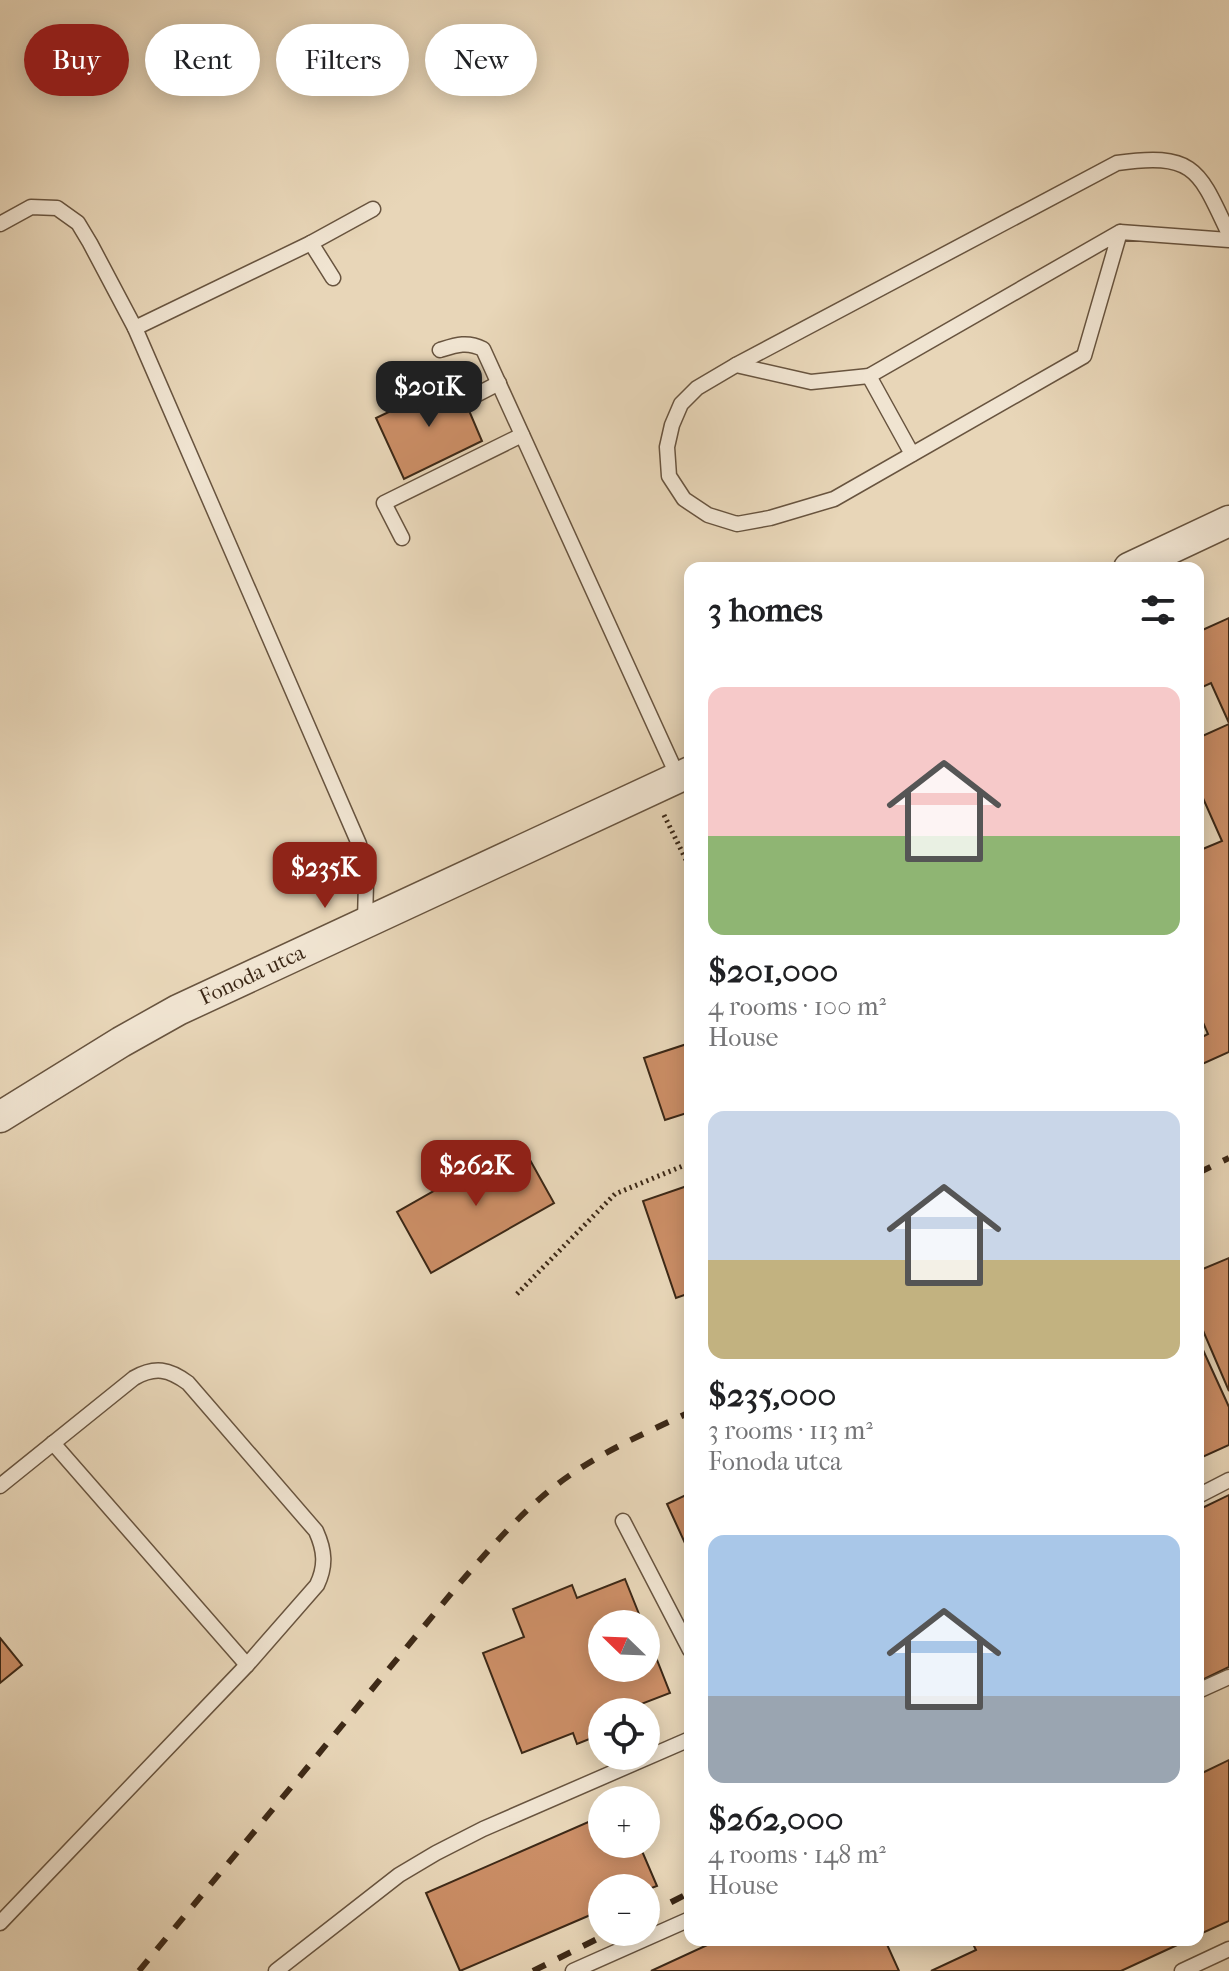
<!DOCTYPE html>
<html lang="en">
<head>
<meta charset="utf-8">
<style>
	body { margin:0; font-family:"IM FELL French Canon",serif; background:#f2f2f2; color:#202124; height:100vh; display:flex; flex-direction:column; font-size:30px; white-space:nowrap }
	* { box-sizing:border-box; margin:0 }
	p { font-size:26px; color:#757577 }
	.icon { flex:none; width:44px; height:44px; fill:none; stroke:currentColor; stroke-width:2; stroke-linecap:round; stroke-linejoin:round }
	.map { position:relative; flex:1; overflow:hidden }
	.drawer { position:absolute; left:684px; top:562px; width:520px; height:1384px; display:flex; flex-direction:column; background:#fff; border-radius:16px; box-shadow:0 4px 20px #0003 }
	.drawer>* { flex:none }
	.guide { position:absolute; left:24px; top:24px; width:540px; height:72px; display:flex; gap:16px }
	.needle { width:52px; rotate:293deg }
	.tools { position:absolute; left:588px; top:1610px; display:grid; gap:16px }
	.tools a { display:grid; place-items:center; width:72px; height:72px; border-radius:50%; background:#fff; box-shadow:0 4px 20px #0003; font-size:40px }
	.price { position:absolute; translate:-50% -68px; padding:0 18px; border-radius:16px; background:#8f2418; color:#fff; font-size:26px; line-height:52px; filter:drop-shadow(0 2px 4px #0008) }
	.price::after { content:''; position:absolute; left:50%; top:48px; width:24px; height:18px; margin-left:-12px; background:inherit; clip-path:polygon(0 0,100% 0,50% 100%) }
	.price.selected { background:#222; color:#fff }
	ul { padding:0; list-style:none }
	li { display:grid; align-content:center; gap:16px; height:424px; padding:0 24px }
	li span { display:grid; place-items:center; height:248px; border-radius:16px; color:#555 }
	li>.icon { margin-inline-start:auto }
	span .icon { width:144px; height:144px; fill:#fffc; stroke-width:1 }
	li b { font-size:34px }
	h2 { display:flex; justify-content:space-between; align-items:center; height:96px; padding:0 24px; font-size:34px }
	.pill { padding:0 28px; border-radius:36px; background:#fff; box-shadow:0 4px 20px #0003; font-size:28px; line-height:72px }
	.pill.selected { background:#8f2418; color:#fff }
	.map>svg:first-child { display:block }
</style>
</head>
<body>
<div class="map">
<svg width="1229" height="1971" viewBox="0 0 1229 1971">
	<rect width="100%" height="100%" fill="#e8d6b8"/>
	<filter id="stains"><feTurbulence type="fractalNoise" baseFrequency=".0025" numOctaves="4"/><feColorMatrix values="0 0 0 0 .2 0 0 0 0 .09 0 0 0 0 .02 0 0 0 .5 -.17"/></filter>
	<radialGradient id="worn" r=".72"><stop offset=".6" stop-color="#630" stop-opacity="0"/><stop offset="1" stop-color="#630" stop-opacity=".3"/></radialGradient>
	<g fill="#cb8e66" stroke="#3d2917" stroke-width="2">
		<path d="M456,380L482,441L404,479L376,418Z"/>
		<path d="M1229,618V723L1211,683L1198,689V632Z"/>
		<path d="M1229,724V1052L1200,1065L1198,1039L1208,1034L1198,1011V851L1222,841L1198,787V738Z"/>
		<path d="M690,1043V1112L665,1120L644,1058Z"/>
		<path d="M520,1142L554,1203L431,1273L397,1212Z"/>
		<path d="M690,1185V1293L676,1298L643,1201Z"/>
		<path d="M1229,1258V1391L1198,1319V1271Z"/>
		<path d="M1198,1339L1229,1407V1445L1198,1459Z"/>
		<path d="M690,1493V1554L667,1504Z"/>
		<path d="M1229,1495V1667L1198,1682V1510Z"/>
		<path d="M625,1579L643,1624H602V1668H646V1632L670,1693L628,1709L629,1712H602V1734L577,1744L573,1733L522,1753L483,1653L524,1637L513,1609L572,1585L577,1598Z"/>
		<path d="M0,1638L22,1665L0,1683Z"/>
		<path d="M1229,1760V1921L1198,1935V1775Z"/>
		<path d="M602,1816V1844H639L657,1886L646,1890V1888H602V1910L460,1971L426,1893Z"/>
		<path d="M718,1940H885L899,1971H651Z"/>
		<path d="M971,1940H1188L1121,1971H931L976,1950Z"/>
	</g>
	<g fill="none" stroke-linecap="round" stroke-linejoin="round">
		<g stroke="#68543f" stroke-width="17">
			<g id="lane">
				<path d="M0,224L31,207L57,208L78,223L90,243L135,328L359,844L366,882L365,921"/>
				<path d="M1120,232L1084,356L834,499L770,518L737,524L708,515L684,499L669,476L667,447L672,425L681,404L697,388L736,365L811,382L869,376L1120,232L1229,240"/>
				<path d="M311,243L333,278"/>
				<path d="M135,328L311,243L373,209"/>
				<path d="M440,350C456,345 467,341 483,349L678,777"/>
				<path d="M736,365L1117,163C1195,152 1199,170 1229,234"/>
				<path d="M869,376L912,454"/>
				<path d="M474,396L499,383"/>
				<path d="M402,538L384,503L522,435"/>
				<path d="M53,1443L247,1665"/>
				<path d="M0,1486L134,1378C155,1366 169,1369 188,1383L316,1531C325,1551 326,1566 317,1585L247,1665L0,1923"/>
				<path d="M1198,1496L1229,1480"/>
				<path d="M623,1521L690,1650"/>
				<path d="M1198,1691L1229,1677"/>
				<path d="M276,1971L399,1875L436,1853L483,1829L690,1739"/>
				<path d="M573,1971L690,1919"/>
				<path d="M1182,1971L1229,1949"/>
			</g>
		</g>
		<g stroke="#68543f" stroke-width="33">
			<g id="street">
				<path d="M1129,568L1229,521"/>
				<path d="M0,1117L121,1042L178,1010L690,772"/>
			</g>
		</g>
		<g stroke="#3d2917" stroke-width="5" stroke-dasharray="2 4" stroke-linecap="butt">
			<path d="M664,815L690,868"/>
			<path d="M690,891L687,905L690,911"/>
			<path d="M517,1294L615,1194L690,1163"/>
		</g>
		<use href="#lane" stroke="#f0e4d1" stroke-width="14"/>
		<use href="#street" stroke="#f0e4d1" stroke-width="30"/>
		<g stroke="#3d2917" stroke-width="6" stroke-dasharray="14 14" stroke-linecap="butt">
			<path d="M1198,1173L1229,1158"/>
			<path d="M646,1915L687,1894"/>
			<path d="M139,1971L459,1584C488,1551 516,1518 550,1490C592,1456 641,1435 690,1412"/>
			<path d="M533,1971L611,1932"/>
		</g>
	</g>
	<g text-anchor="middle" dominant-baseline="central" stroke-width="8" stroke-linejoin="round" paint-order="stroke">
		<g font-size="22" fill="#3d2917" stroke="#f0e4d1">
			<text transform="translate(252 975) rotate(-25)">Fonoda utca</text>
		</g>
	</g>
	<rect width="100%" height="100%" filter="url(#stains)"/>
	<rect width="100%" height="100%" fill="url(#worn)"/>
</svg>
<div class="tools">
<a><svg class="needle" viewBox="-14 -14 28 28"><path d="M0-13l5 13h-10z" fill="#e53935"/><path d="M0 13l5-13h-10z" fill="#757577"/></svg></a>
<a><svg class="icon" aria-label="locate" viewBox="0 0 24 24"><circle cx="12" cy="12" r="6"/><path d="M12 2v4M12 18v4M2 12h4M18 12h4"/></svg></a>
<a>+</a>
<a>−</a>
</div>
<b class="price selected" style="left:429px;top:429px">$201K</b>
<b class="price" style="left:325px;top:910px">$235K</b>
<b class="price" style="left:476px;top:1208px">$262K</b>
<div class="guide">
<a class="pill selected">Buy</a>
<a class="pill">Rent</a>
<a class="pill">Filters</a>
<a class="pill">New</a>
</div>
<section class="drawer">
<h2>3 homes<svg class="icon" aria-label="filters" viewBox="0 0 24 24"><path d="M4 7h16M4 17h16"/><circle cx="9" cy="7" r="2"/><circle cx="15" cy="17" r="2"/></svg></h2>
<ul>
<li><span style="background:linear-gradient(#f6c9c9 60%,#8fb573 0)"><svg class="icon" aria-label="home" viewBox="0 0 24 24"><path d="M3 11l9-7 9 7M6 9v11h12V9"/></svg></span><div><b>$201,000</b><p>4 rooms · 100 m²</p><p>House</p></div></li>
<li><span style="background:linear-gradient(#c9d6e8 60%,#c2b280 0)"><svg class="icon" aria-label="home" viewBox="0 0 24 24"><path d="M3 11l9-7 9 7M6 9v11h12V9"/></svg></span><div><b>$235,000</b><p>3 rooms · 113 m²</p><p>Fonoda utca</p></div></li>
<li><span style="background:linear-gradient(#a9c7e8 65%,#9aa5b1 0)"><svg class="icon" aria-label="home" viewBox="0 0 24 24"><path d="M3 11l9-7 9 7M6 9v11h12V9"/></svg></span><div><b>$262,000</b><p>4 rooms · 148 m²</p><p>House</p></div></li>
</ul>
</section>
</div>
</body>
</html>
